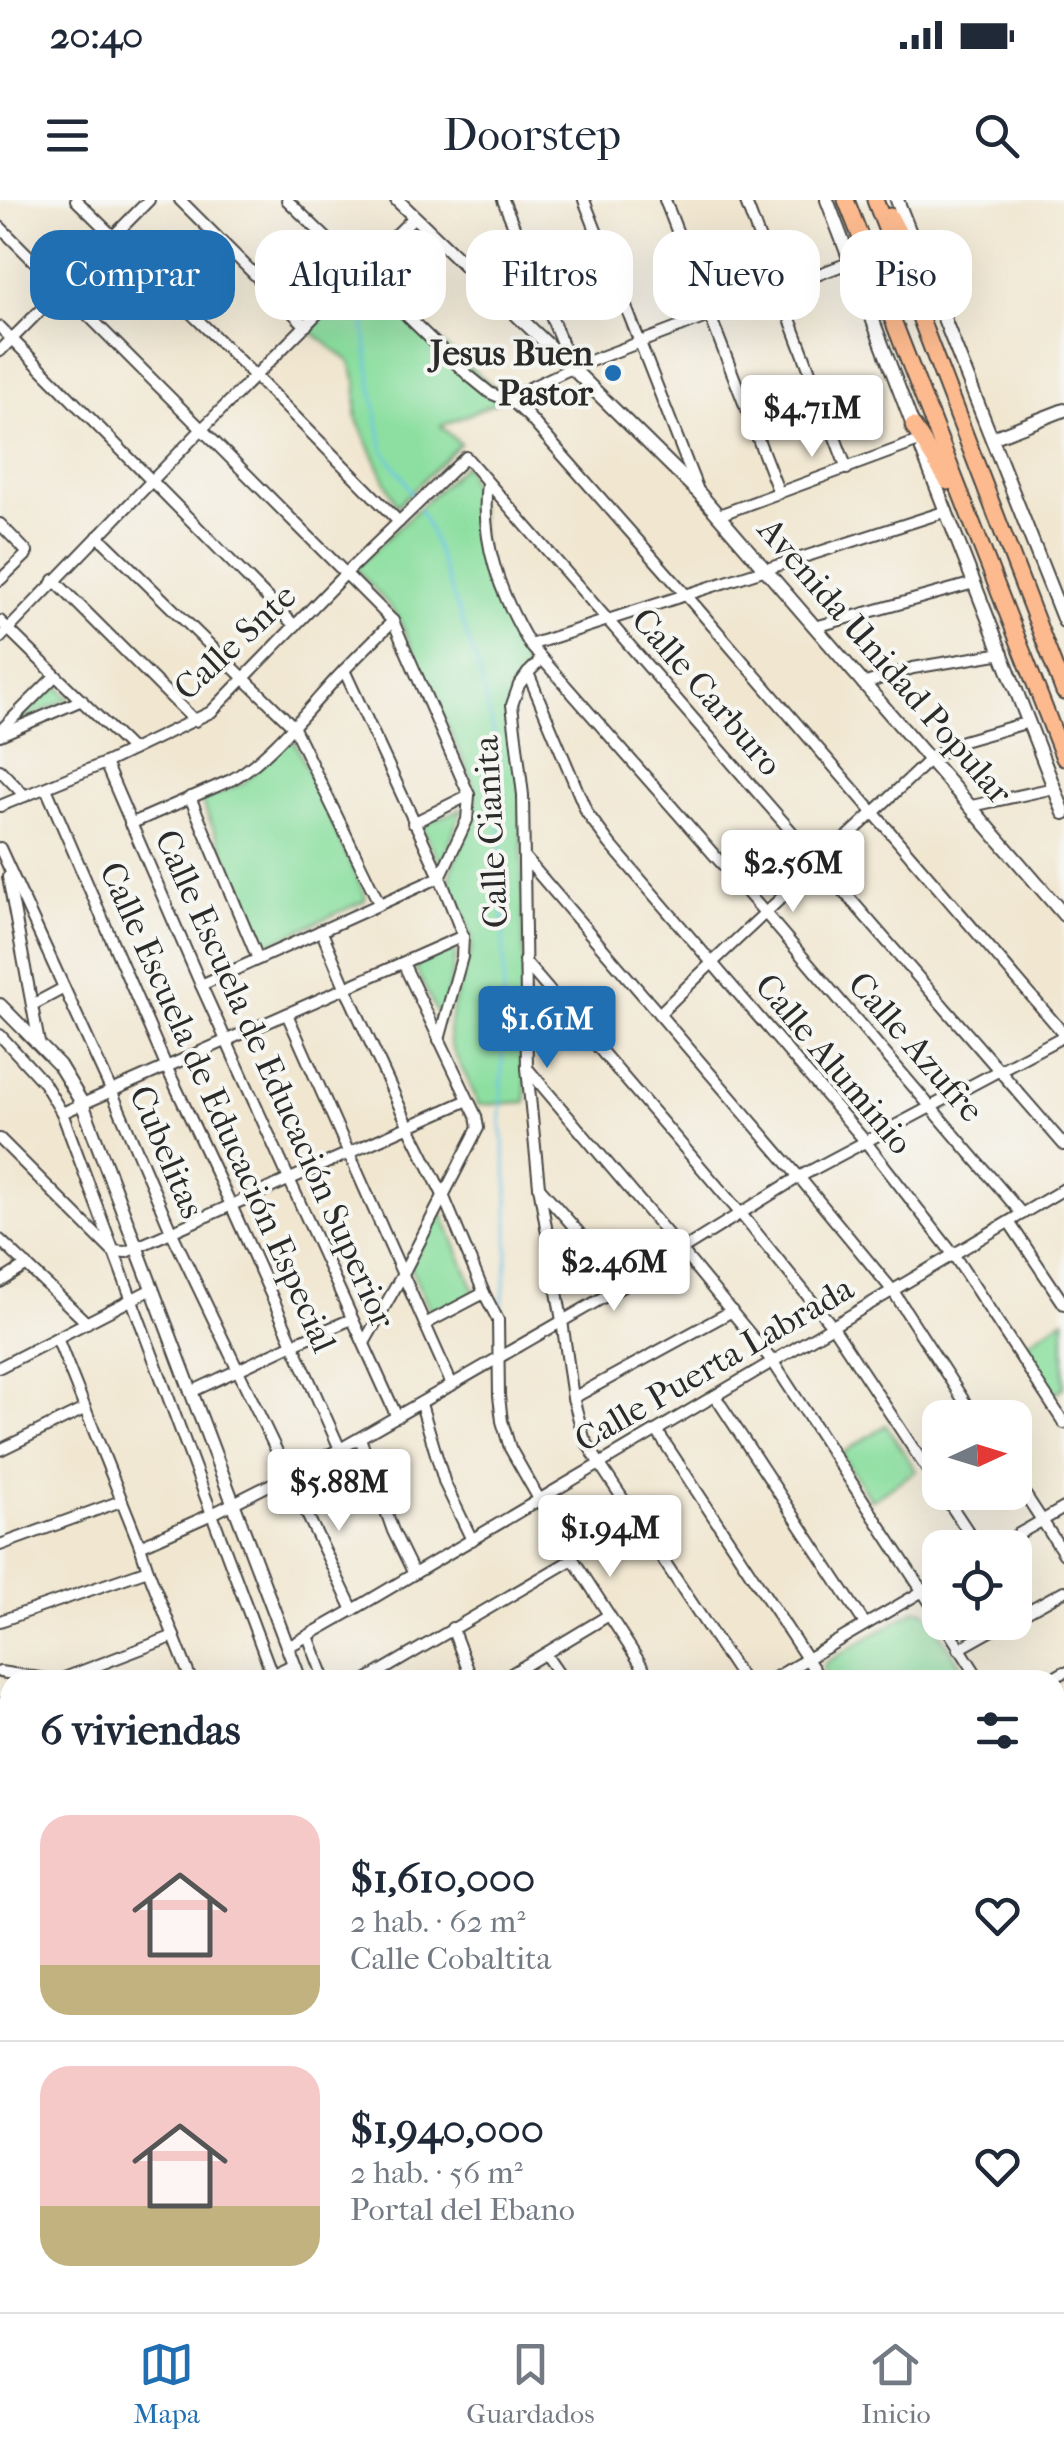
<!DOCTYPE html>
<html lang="es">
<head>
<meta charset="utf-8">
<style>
	body { margin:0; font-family:"IM FELL French Canon",serif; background:#f6f6f7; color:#1f2937; height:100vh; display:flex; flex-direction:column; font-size:38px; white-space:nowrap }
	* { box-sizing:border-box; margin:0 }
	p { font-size:32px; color:#747a83 }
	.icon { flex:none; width:55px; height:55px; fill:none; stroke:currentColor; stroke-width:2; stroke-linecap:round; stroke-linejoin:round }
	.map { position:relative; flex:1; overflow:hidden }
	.side { position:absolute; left:0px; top:1470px; width:1065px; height:642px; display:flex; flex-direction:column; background:#fff; border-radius:30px 30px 0 0; box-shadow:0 10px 40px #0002 }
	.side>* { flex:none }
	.top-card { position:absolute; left:30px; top:30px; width:1005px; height:90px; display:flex; gap:20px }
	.needle { width:65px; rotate:86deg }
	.controls { position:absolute; left:922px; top:1200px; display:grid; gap:20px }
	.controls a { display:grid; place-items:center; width:110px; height:110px; border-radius:20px; background:#fff; box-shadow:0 10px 40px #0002; font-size:50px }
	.price { position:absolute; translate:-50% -85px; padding:0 22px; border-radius:10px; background:#fff; color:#222; font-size:32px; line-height:65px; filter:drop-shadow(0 2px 5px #0008) }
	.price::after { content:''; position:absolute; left:50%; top:60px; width:30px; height:22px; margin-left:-15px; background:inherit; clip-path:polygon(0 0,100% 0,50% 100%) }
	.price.current { background:#1f6fb2; color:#fff }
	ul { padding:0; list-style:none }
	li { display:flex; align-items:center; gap:30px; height:250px; padding:0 40px }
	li+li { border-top:2px solid #e0e1e3 }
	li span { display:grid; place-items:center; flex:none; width:280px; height:200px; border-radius:30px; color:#555 }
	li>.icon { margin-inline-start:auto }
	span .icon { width:120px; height:120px; fill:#fffc; stroke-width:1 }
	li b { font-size:42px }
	h2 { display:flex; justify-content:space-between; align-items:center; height:120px; padding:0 40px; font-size:42px }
	.tag { padding:0 35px; border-radius:30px; background:#fff; box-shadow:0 10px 40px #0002; font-size:35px; line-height:90px }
	.tag.current { background:#1f6fb2; color:#fff }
	.status { display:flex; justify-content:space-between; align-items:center; height:70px; padding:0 50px; background:#fff; direction:ltr }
	.status svg { height:28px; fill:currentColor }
	header { display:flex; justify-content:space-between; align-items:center; height:130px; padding:0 40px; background:#fff; font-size:45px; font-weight:600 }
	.menu { display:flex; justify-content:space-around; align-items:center; height:140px; border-top:2px solid #e0e1e3; background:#fff; font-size:28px; color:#747a83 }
	.menu a { display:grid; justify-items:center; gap:5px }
	.menu .current { color:#1f6fb2 }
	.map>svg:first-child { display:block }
</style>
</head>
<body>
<div class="status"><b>20:40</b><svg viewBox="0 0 49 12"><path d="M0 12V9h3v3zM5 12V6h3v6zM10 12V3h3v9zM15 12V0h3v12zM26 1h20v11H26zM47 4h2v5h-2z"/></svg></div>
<header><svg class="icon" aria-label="menu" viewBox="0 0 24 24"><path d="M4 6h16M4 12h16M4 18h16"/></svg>Doorstep<svg class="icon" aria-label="search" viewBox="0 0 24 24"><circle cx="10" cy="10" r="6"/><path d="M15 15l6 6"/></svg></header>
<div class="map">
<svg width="1064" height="2112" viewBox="0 0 1064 2112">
	<rect width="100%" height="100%" fill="#f6f6f2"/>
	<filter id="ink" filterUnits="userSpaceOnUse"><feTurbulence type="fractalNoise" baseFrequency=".01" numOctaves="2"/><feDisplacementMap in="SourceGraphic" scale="20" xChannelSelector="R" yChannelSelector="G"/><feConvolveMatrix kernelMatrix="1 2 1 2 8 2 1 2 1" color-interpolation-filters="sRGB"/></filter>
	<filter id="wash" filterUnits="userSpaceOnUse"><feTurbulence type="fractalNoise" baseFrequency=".0048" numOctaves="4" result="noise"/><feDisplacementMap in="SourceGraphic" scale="40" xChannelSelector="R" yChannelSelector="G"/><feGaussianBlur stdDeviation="2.25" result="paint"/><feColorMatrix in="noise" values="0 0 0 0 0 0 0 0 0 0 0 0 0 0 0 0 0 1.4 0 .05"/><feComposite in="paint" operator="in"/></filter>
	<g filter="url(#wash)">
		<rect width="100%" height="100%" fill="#f1e7d1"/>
		<g fill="#8cdfa0" stroke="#5c8566" stroke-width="2.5">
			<path d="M362,78L507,198L441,226L460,244L397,306L356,218L357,185L350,162L309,130Z"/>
			<path d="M465,264L478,308L481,350L504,414L522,447L526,467L510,492L508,515L521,580L526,902L478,905C472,884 459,866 451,846C442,820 466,774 472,746C471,732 467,720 461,707C457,697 449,690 450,678C451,670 455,661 458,655C471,625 480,611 471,578L397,415L356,368Z"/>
			<path d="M56,485L70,498L13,526Z"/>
			<path d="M288,538L294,540L366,697L364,701L269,744H266L201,601L245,582Z"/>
			<path d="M462,609L441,666L422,627L425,623Z"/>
			<path d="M451,750L456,754L441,822L414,766Z"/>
			<path d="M442,1012L476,1094L432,1115L410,1067L438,1013Z"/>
			<path d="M1064,1119V1187L1054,1194L1020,1147Z"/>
			<path d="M886,1225L916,1271L871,1300L841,1254Z"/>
			<path d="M917,1409L925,1410L970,1480H830L823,1469L825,1463Z"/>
			<path d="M1064,1844V1897L1061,1896L1055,1886V1849Z"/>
			<path d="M69,2103H152L155,2109L152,2112H66Z"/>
		</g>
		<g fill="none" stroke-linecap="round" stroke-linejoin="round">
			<g stroke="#6ac2e7" stroke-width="2.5">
				<path d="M360,86L370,174L383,250L405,280L416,303"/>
				<path d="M420,310L431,333L478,467L499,555L504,766L501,921L508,988V1052L501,1114"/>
			</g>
			<path stroke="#6ac2e7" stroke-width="10" d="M834,2102L838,2112"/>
		</g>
	</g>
	<g filter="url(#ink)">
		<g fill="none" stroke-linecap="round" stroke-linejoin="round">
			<g stroke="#494744" stroke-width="14">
				<g id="minor">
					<path d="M76,0L256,177L399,322"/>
					<path d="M180,0L306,126"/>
					<path d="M287,0L468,175L490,193L514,203L528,216L686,395L1064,834"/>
					<path d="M503,0L571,165"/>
					<path d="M584,0L697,288"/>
					<path d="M665,0L779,293"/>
					<path d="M745,0L847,269"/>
					<path d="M0,27L393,421L469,595L467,620L440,677L201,785"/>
					<path d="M0,127L295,426"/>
					<path d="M0,151L149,0"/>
					<path d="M506,199L572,168L851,62"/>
					<path d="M487,283C480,342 500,394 530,445L766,714L1022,1014"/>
					<path d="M719,315L919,241"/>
					<path d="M0,324L27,352L25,356L0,380"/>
					<path d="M98,336L293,526L379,703"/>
					<path d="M54,380L195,521"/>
					<path d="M0,421L132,550"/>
					<path d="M815,427L974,383"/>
					<path d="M0,438L201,230L414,17"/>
					<path d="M530,445L947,311"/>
					<path d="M542,459L528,473L587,613L610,644L865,941L953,1054L1064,1223"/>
					<path d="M344,470L440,677L463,736L462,757L439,840"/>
					<path d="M528,473L519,485L512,505L523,595L527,868L539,986L562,1121L573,1198L584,1238L599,1263L743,1480"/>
					<path d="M863,484L913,468L1003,453"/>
					<path d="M0,531L55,476"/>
					<path d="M0,535L82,500"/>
					<path d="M105,563L201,785L397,1217"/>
					<path d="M0,570L25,596"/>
					<path d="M46,588L166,866L231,1005L340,1249"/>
					<path d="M190,597L258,759"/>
					<path d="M0,606L105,563L211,512L347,372L466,257L1064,945"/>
					<path d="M972,606L1054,588"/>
					<path d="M413,623L469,595"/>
					<path d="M130,624L231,580C265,562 306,512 333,482C352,461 373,441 393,421"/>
					<path d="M0,648L111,890L172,1033L353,1410"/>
					<path d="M526,659L799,977L893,1091L975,1218"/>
					<path d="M8,677L39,843"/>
					<path d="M321,730L346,789L409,927L443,995L484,1093L498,1120L499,1196L502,1221L510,1248L573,1359L651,1480"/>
					<path d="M524,761L741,1014L833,1127L940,1289"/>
					<path d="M34,804L64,788"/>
					<path d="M287,814L452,1185"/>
					<path d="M659,814C747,727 841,645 930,559L963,541L1029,522"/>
					<path d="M0,835L44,883L62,913"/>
					<path d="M527,868L681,1050L773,1162L940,1418"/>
					<path d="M0,939L112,1051L126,1052L468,900"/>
					<path d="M539,987L625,1085"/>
					<path d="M1009,1022L1064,1104"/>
					<path d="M0,1040L87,1123"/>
					<path d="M0,1082L27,1065"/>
					<path d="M427,1123L484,1093"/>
					<path d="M57,1138L140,1346L148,1370L191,1480"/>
					<path d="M364,1143L404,1072L478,928L476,916L403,763"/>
					<path d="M0,1167L152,1089"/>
					<path d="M191,1192L293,1144L352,1119"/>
					<path d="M715,1196L865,1424"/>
					<path d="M573,1198L732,1111"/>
					<path d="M421,1204L445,1284L472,1340"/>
					<path d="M657,1231L821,1480"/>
					<path d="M360,1238L393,1331L414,1374"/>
					<path d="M0,1250L84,1209"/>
					<path d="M1015,1279L1064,1354"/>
					<path d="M942,1292L979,1348"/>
					<path d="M0,1345L121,1301"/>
					<path d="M140,1346L212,1314L340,1249L625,1085L799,977L1064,836"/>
					<path d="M994,1348L1064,1308"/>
					<path d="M1015,1418L1064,1391"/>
					<path d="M0,1421L148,1370"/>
					<path d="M943,1422L980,1480"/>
					<path d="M452,1428L472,1480"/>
					<path d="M308,1436L325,1480"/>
					<path d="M288,1447L353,1410L1064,989"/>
					<path d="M959,1449L1007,1422"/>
					<path d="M545,1454L563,1480"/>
					<path d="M0,1472L53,1480"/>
					<path d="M59,1480L174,1436"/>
					<path d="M261,1480L294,1464"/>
					<path d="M274,1480L62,913L463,736"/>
					<path d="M366,1480L573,1359"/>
					<path d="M501,1480L609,1415"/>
					<path d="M771,1480L940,1381"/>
					<path d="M1050,1480L1064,1472"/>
					<path d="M0,1504L10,1501"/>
					<path d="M0,1575L10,1572"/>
					<path d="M1055,1602L1064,1617"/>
					<path d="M0,1677L10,1674"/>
					<path d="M0,1739L10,1733"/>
					<path d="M1055,1770L1064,1787"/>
					<path d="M0,1827L10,1846"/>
					<path d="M1055,1838L1064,1833"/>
					<path d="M1055,1912L1064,1908"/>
					<path d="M0,1917L10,1912"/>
					<path d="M1055,1993L1064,1988"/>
					<path d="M0,1994L10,1989"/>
					<path d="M1055,2035L1064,2050"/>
					<path d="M0,2056L10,2026"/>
					<path d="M165,2102L170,2112"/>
					<path d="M938,2102L943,2112"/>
					<path d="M1016,2102L1022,2112"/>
					<path d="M57,2112L60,2102"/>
					<path d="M533,2112L543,2106"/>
				</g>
			</g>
			<g stroke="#494744" stroke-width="16">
				<g id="tertiary">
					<path d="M397,0L572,168L699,293L1064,715"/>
					<path d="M827,0L915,231"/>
					<path d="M897,0L1064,421"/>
					<path d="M992,238L1064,210"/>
					<path d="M922,250L1064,613"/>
					<path d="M0,805L59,865L82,903L300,1480"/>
					<path d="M639,2102L643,2112"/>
				</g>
			</g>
			<g stroke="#494744" stroke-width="18">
				<g id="secondary">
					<path d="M0,1625L10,1644"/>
					<path d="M1055,1730L1064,1726"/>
					<path d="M1055,1753L1064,1748"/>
					<path d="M250,2102L255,2112"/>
					<path d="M324,2112L343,2102"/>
					<path d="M390,2112L407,2102"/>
				</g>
			</g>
			<g stroke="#494744" stroke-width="19">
				<g id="primary">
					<path d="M846,0L1064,558"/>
					<path d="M875,0L1064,492"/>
					<path d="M890,16L911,57L929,81"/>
					<path d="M913,226L948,282"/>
				</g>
			</g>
			<use href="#minor" stroke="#fff" stroke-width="10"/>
			<use href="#tertiary" stroke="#fff" stroke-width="12"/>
			<use href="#secondary" stroke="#fee3d2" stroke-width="14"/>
			<use href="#primary" stroke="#fcba8e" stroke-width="15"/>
		</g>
	</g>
	<circle fill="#1f6fb2" stroke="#f6f6f2" stroke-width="4" cx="613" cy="173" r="10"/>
	<g text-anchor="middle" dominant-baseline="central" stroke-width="8" stroke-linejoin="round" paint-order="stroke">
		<g font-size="35" font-weight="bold" fill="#2b2b2b" stroke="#f6f6f2" text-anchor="end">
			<text x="593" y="153">Jesus Buen<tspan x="593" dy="40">Pastor</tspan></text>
		</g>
		<g font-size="35" fill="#2b2b2b" stroke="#f6f6f2">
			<text transform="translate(235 442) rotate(-43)">Calle Snte</text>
			<text transform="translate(885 461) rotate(49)">Avenida Unidad Popular</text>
			<text transform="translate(707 492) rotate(49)">Calle Carburo</text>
			<text transform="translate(491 632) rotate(-93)">Calle Cianita</text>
			<text transform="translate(916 847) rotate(49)">Calle Azufre</text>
			<text transform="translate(834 864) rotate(50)">Calle Aluminio</text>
			<text transform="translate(275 879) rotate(66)">Calle Escuela de Educación Superior</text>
			<text transform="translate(218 907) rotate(66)">Calle Escuela de Educación Especial</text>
			<text transform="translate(167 952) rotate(67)">Cubelitas</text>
			<text transform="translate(714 1164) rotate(-30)">Calle Puerta Labrada</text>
		</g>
	</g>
</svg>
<div class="controls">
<a><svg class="needle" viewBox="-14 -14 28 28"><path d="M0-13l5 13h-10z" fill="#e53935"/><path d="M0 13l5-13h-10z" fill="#747a83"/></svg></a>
<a><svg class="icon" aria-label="locate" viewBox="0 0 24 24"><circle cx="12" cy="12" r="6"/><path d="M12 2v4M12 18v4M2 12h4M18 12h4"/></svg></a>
</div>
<b class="price" style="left:812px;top:260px">$4.71M</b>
<b class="price" style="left:793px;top:715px">$2.56M</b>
<b class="price current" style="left:547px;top:871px">$1.61M</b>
<b class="price" style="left:614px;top:1114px">$2.46M</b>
<b class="price" style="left:339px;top:1334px">$5.88M</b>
<b class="price" style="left:610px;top:1380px">$1.94M</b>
<div class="top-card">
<a class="tag current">Comprar</a>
<a class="tag">Alquilar</a>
<a class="tag">Filtros</a>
<a class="tag">Nuevo</a>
<a class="tag">Piso</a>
</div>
<section class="side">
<h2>6 viviendas<svg class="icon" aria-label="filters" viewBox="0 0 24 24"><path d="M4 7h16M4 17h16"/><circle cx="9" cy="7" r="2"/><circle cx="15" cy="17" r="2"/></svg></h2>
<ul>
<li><span style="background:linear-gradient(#f6c9c9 75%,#c2b280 0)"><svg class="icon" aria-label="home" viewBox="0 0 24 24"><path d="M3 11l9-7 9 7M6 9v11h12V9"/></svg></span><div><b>$1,610,000</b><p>2 hab. · 62 m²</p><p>Calle Cobaltita</p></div><svg class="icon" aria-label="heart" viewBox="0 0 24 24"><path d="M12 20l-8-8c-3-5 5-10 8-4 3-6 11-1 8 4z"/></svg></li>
<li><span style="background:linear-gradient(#f6c9c9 70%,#c2b280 0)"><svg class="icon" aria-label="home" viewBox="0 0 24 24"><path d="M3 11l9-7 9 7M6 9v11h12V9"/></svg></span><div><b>$1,940,000</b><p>2 hab. · 56 m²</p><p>Portal del Ebano</p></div><svg class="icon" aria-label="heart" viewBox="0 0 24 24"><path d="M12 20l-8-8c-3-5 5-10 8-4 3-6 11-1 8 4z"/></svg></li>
</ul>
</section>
</div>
<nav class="menu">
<a class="current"><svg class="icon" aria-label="map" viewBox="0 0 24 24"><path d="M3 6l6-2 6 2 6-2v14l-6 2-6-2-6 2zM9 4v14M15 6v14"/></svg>Mapa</a>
<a><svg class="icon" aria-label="saved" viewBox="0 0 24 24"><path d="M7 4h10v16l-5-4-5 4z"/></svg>Guardados</a>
<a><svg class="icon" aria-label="home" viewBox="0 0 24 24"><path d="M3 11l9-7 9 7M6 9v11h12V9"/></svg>Inicio</a>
</nav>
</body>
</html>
